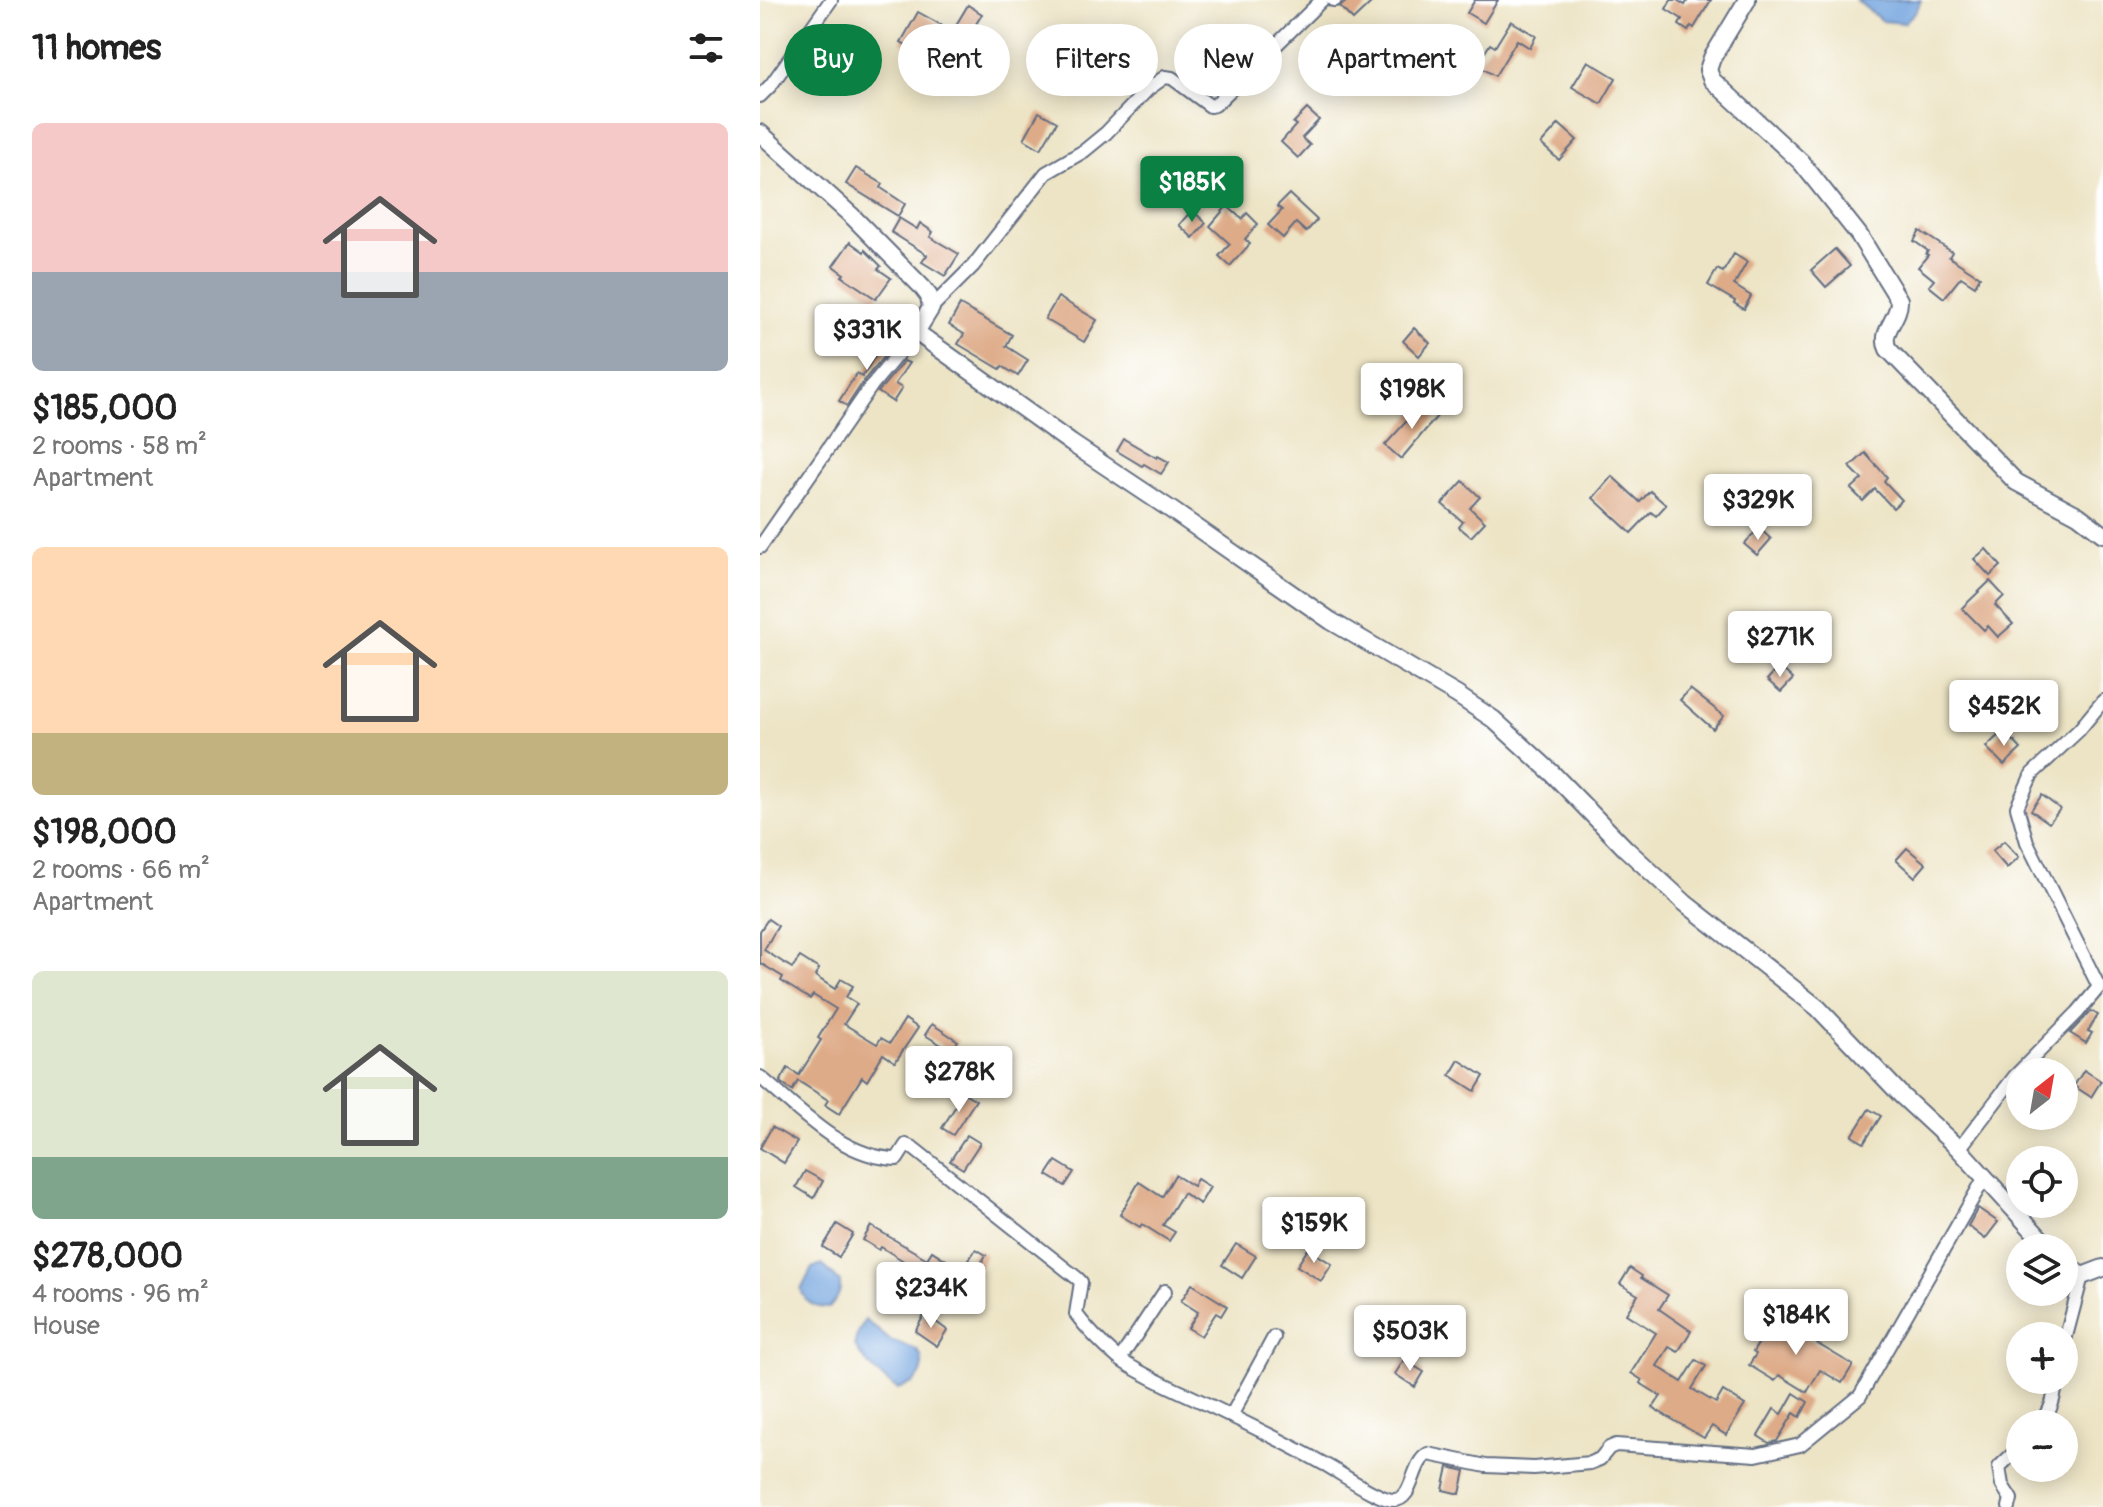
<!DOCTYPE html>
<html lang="en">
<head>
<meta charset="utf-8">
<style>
	body { margin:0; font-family:Pangolin,sans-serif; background:#f2f2f2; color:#222; height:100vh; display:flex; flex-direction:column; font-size:30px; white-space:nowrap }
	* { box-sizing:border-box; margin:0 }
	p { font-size:26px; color:#767676 }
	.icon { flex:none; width:44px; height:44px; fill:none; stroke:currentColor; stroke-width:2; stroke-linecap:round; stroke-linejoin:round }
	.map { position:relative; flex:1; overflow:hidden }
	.side { display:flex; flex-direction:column; background:#fff; width:760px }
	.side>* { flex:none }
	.banner { position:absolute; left:24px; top:24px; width:760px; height:72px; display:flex; gap:16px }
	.needle { width:52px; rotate:31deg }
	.fabs { position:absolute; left:1246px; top:1058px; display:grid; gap:16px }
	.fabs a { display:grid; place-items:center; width:72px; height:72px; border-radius:50%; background:#fff; box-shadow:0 4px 20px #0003; font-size:40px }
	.price { position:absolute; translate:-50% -68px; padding:0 18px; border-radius:8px; background:#fff; color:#222; font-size:26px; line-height:52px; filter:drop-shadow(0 2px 4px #0008) }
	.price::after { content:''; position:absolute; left:50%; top:48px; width:24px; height:18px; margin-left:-12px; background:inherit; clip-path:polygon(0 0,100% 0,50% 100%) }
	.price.current { background:#0b8043; color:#fff }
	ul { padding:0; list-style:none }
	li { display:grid; align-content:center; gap:16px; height:424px; padding:0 32px }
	li span { display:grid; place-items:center; height:248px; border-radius:12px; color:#555 }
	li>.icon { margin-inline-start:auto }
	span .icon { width:144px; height:144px; fill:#fffc; stroke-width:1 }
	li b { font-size:34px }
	h2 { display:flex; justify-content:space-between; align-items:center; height:96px; padding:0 32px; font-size:34px }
	.chip { padding:0 28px; border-radius:36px; background:#fff; box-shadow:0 4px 20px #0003; font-size:28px; line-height:72px }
	.chip.current { background:#0b8043; color:#fff }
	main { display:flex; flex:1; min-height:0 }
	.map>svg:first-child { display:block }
</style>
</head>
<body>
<main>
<section class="side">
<h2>11 homes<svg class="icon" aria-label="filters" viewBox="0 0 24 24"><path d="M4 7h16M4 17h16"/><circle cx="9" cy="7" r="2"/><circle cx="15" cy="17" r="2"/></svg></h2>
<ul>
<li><span style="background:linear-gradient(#f6c9c9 60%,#9aa5b1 0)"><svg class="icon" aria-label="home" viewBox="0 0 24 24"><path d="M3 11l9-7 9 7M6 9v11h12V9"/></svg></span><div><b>$185,000</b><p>2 rooms · 58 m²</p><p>Apartment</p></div></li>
<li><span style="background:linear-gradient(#ffd9b3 75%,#c2b280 0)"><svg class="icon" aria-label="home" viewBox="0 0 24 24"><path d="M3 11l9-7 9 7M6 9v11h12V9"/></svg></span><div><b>$198,000</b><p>2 rooms · 66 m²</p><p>Apartment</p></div></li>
<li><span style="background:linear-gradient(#dfe7d0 75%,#7fa58c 0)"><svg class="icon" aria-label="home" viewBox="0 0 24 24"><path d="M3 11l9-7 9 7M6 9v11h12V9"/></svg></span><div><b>$278,000</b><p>4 rooms · 96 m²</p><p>House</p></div></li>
</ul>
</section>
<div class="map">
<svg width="1343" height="1507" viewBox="0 0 1343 1507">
	<rect width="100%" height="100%" fill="#fff"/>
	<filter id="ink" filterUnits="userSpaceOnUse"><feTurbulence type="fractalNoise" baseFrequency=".0125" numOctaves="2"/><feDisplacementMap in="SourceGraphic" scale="16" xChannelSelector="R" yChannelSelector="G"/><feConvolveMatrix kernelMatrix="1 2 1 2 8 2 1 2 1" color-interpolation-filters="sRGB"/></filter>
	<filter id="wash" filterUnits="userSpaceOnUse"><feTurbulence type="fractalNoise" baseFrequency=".006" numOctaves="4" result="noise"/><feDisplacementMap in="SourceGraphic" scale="32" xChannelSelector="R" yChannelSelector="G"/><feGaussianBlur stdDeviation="1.8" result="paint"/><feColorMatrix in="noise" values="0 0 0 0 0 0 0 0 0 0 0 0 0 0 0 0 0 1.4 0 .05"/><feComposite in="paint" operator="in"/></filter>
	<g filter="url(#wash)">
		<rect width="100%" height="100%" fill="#ede4c5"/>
		<g fill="#73a4de" stroke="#476a9e" stroke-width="2">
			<path d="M1096,0H1161L1157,10L1144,23L1122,21Z"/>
			<path d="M62,1264L80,1282C81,1293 77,1299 69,1308C54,1308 47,1304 41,1290L52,1268Z"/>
			<path d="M105,1320L130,1340L157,1350L162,1358V1371L159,1377L153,1383L138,1389C127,1383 99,1358 95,1345C94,1338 102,1326 105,1320Z"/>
		</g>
		<g id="blocks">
			<g fill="#deab88">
				<path d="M588,0H614L593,20L580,7Z"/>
				<path d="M715,0H738L724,23L707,13Z"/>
				<path d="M911,0H917L925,5L928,0H951L934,28L931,26L928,31L919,25L922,19L906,9Z"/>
				<path d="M208,5L222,14L210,34L196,25Z"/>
				<path d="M158,12L190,30L173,60L141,42Z"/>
				<path d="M751,21L776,36L770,48L757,40L735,76L717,65L730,44L735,47Z"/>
				<path d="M828,61L856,78L841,104L812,87Z"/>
				<path d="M547,109L559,120L542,138L550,145L538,158L521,142L536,125L533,123Z"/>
				<path d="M279,112L297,122L281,149L264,139Z"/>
				<path d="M799,124L817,140L799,160L781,144Z"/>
				<path d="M96,168L123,184L121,188L145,204L138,216L86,184Z"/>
				<path d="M529,194L557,220L546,232L536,223L523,238L508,225L522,210L517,206Z"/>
				<path d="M467,206L482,219L487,213L498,224L485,239L490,244L470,266L459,256L470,244L450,226Z"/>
				<path d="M432,210L446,223L433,238L419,225Z"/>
				<path d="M139,218L157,229L160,223L173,232L170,237L199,254L185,276L162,262L167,255L131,232Z"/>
				<path d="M1160,231L1192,252L1189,257L1220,277L1215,286L1201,277L1184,298L1169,286L1174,280L1158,267L1168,255L1166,254L1168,251L1154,241Z"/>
				<path d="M90,242L104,252L105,250L121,266L118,269L131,278L116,299L82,276L84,274L73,266Z"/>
				<path d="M1075,249L1090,266L1066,287L1051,270Z"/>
				<path d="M974,254L987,262L974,285L991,296L984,309L974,303L975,301L948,285L957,269L963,272Z"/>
				<path d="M298,297L337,320L324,342L285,319Z"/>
				<path d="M200,305L252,335L246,346L268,360L258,376L242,366L240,369L198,344L204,334L189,325Z"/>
				<path d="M654,328L670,343L659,356L643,341Z"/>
				<path d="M127,336L136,342L105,379L87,406L79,401L97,373L102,377Z"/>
				<path d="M144,361L149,363L135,384L142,388L133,402L118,392Z"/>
				<path d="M664,402L678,415L641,459L625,445Z"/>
				<path d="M364,439L397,458L398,456L409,462L401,474L384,464L382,466L357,451Z"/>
				<path d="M1105,453L1127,477L1124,481L1142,500L1133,508L1115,489L1103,501L1091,489L1102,479L1090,467Z"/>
				<path d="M852,476L880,502L890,491L906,505L896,516L891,512L871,533L833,498Z"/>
				<path d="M703,481L720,497L710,508L725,522L711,537L699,527L703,522L682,504Z"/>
				<path d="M999,528L1011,539L997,555L984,544Z"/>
				<path d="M1226,549L1241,566L1230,576L1214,559Z"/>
				<path d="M1230,581L1244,596L1235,605L1253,624L1238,637L1228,626L1224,630L1202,608Z"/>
				<path d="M1019,666L1033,679L1021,692L1007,680Z"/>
				<path d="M930,689L964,716L953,729L920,700Z"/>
				<path d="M1244,730L1261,749L1244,765L1226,747Z"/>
				<path d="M1282,795L1300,809L1289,823L1271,810Z"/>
				<path d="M1244,841L1259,857L1247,868L1232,851Z"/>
				<path d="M1147,848L1166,864L1155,877L1136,860Z"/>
				<path d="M8,919L18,926L4,950L32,968L40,957L59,969L55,976L75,989L81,979L93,986L86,997L97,1004L84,1024L117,1044L121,1038L130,1043L145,1019L158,1028L135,1062L123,1054L107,1081L102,1077L79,1114L65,1105L68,1100L38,1081L32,1091L20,1082L28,1068L39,1075L61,1040L58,1038L76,1009L53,995L50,999L21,981L23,977L0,963V931Z"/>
				<path d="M1331,1011L1338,1015L1328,1031L1332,1033L1326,1043L1310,1033Z"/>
				<path d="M172,1024L198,1041L191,1051L165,1035Z"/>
				<path d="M699,1060L724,1076L715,1091L690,1075Z"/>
				<path d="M1324,1070L1341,1081L1331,1097L1314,1086Z"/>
				<path d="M204,1093L216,1100L193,1135L182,1128Z"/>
				<path d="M1109,1109L1121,1116L1104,1143L1092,1136Z"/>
				<path d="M12,1127L37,1142L24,1163L0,1148Z"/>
				<path d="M207,1135L220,1143L203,1169L190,1161Z"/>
				<path d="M296,1161L314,1172L305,1186L287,1175Z"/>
				<path d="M45,1171L63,1181L54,1198L36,1187Z"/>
				<path d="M415,1175L433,1186L437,1179L450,1187L440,1204L423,1193L403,1225L415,1232L409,1241L382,1224L380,1227L360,1215L379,1182L402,1197Z"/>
				<path d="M1218,1208L1238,1222L1225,1239L1208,1226Z"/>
				<path d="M77,1224L93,1234L79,1257L63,1247Z"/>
				<path d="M111,1226L167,1259L172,1251L202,1270L216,1249L226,1255L216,1272L220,1274L210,1290L218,1295L210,1308L159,1273L160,1271L121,1247L119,1250L103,1240Z"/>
				<path d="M476,1244L496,1256L482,1278L462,1265Z"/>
				<path d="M548,1249L572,1264L561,1281L537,1266Z"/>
				<path d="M870,1268L882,1276L881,1278L908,1295L899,1309L931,1331L918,1352L909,1347L897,1366L922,1382L936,1360L946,1366L932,1389L956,1403L963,1391L985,1405L966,1435L952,1426L944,1438L893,1408L901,1396L880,1383L882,1380L871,1373L896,1333L866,1314L878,1295L860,1284Z"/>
				<path d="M432,1284L467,1306L461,1316L456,1313L441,1336L428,1328L438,1312L421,1301Z"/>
				<path d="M165,1314L187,1330L177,1346L155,1331Z"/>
				<path d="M1014,1318L1093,1365L1082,1383L1060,1370L1047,1392L1019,1375L1015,1381L989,1365L996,1354L993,1352Z"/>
				<path d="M644,1360L664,1372L655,1387L635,1374Z"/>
				<path d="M1034,1393L1048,1402L1040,1417L1034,1413L1017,1441L1009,1443L998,1436L1014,1409L1022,1414Z"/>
				<path d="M688,1467L705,1471L700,1494L683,1490Z"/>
			</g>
		</g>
	</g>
	<g filter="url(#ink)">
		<use href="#blocks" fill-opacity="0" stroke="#646e82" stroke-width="2"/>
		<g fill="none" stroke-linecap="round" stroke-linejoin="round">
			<g stroke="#646e82" stroke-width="16">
				<g id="minor">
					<path d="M573,0H575"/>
					<path d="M0,96L11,85L71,0"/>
					<path d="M171,308L213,266L286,173L324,151L346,133L388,89L405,77L412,78L450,106L455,105L562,0"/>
					<path d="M0,547L112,385L156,332"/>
					<path d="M0,1077C40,1110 82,1158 137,1159L146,1145L153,1148L317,1278L321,1282L316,1314C327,1329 344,1346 358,1358C376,1372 412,1388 434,1398C478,1419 521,1440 564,1464C581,1473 618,1500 634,1500C654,1500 651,1463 668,1454L726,1466L774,1468L830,1463L840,1459L849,1448L856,1445L996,1455L1040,1445L1100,1396L1225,1177"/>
					<path d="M1199,1149L1255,1076L1318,1012L1339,987L1267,842L1257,807L1272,774L1319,730L1343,701"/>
					<path d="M1304,1344L1322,1276"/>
					<path d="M360,1359L405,1291"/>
					<path d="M471,1416L514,1337"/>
					<path d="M1280,1424C1292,1411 1294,1397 1297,1380"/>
					<path d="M1249,1507L1251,1499L1242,1485L1239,1467L1260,1447"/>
				</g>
			</g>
			<g stroke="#646e82" stroke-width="20">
				<g id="tertiary">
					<path d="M987,0L952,58L948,70L952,80L1041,162L1099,235L1139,300C1140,319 1119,331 1128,349L1256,482L1318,515L1343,534"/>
					<path d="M0,133L93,217L162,287L169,296L171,308L156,332L311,443L410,509L571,621L697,695L733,719L792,773L865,848L925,903L1058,1008L1143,1097L1199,1149L1289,1248"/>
					<path d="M1304,1264L1322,1276L1343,1268"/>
				</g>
			</g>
			<use href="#minor" stroke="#fff" stroke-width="12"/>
			<use href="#tertiary" stroke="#fff" stroke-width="16"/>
		</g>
	</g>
</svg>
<div class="fabs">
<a><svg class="needle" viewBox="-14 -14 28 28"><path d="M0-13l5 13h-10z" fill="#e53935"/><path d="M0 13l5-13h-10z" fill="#767676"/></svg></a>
<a><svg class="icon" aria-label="locate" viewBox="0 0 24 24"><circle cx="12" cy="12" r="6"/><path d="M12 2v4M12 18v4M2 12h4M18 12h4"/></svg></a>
<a><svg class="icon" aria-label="layers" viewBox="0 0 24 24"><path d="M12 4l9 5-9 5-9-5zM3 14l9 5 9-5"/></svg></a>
<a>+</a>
<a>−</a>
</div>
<b class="price current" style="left:432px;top:224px">$185K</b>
<b class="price" style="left:107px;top:372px">$331K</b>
<b class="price" style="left:652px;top:431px">$198K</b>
<b class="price" style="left:998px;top:542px">$329K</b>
<b class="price" style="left:1020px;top:679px">$271K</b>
<b class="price" style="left:1244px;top:748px">$452K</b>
<b class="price" style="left:199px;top:1114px">$278K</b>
<b class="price" style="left:554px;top:1265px">$159K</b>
<b class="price" style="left:171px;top:1330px">$234K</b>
<b class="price" style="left:1036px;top:1357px">$184K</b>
<b class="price" style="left:650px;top:1373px">$503K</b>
<div class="banner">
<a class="chip current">Buy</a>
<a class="chip">Rent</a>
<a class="chip">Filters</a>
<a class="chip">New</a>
<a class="chip">Apartment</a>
</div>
</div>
</main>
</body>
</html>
